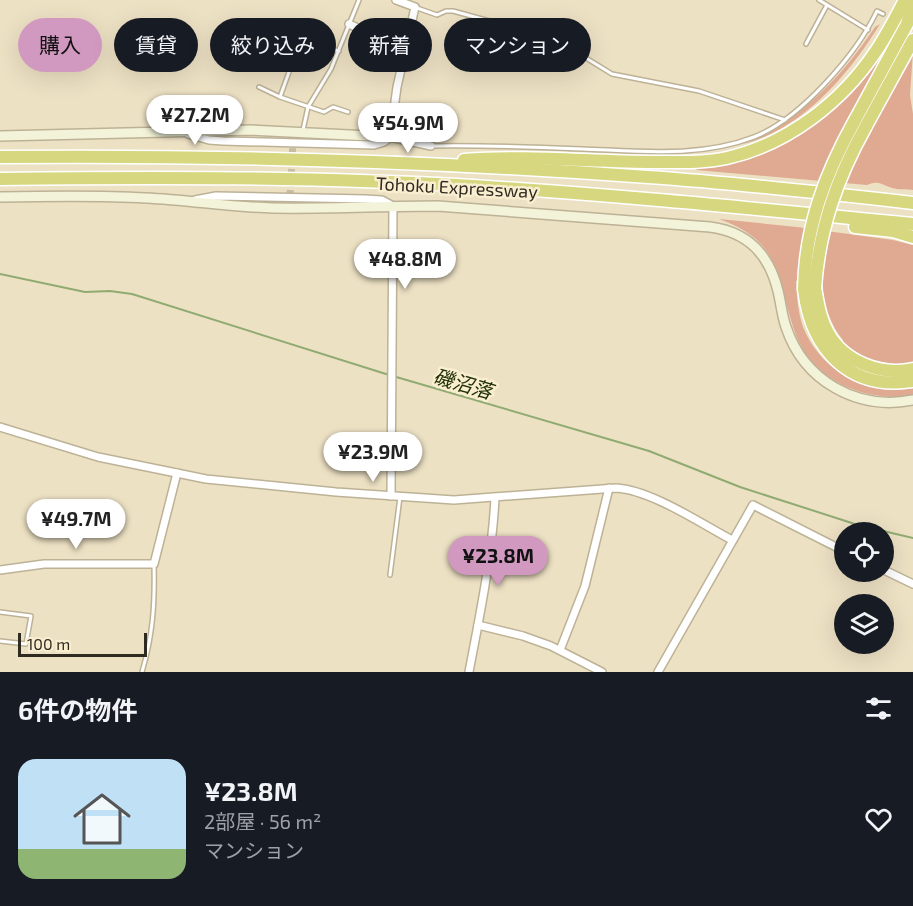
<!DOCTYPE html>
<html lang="ja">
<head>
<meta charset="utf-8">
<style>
	body { margin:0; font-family:"Exo 2","Noto Sans JP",sans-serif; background:#20242c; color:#f1f3f6; height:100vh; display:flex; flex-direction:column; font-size:22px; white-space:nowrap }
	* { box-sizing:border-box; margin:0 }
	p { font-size:20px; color:#9ea1a6 }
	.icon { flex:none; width:33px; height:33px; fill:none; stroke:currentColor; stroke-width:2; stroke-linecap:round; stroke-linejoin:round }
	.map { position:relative; height:672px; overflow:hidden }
	.side { display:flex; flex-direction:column; background:#171b24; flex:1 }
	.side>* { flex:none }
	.top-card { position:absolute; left:18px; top:18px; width:600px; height:54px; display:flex; gap:12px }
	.controls { position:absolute; left:834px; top:522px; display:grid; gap:12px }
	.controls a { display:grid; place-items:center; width:60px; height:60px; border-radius:50%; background:#171b24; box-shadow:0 6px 24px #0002; font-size:30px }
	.scale { position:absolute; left:18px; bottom:15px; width:129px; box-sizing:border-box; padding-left:6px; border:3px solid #302b21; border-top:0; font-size:16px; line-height:21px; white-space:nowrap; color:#302b21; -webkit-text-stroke:4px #faeed1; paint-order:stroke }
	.price { position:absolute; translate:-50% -51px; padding:0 14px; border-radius:21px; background:#fff; color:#222; font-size:20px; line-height:39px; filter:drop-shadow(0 2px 3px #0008) }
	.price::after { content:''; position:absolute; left:50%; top:36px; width:18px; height:14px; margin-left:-9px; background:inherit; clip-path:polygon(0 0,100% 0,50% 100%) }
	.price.active { background:#d199c0; color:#111 }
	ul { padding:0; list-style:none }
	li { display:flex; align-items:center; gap:18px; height:150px; padding:0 18px }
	li span { display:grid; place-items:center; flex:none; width:168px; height:120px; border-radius:18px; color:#555 }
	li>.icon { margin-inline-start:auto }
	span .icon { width:72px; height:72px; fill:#fffc; stroke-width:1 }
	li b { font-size:26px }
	h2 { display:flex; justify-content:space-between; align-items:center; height:72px; padding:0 18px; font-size:26px }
	.chip { padding:0 21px; border-radius:27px; background:#171b24; box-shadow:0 6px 24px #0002; font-size:21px; line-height:54px }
	.chip.active { background:#d199c0; color:#111 }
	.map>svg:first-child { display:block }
</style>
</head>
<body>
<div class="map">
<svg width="913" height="672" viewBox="0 0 913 672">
	<rect width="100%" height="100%" fill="#ede1c4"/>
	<g fill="#dfaa91">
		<path d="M880,24C850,73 802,130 743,144C803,116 838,82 875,27Z"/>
		<path d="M899,26L846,125L866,136L913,51L910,95L913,114V190C906,189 898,190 892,188C881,184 878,180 867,185L696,170L697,167L757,155L789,139L864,75Z"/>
		<path d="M719,219L797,227L893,240L913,245V363C886,372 863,358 842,342L843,340C830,325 822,300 823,281H796C797,296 798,313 803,327C820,370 867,397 913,388V396C866,402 813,382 796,335C776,280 784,242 719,219Z"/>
	</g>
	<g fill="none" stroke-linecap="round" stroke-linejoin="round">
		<path stroke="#90ab71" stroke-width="2" d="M0,274L85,292L110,291L132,294L386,374L649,451L740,487L858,525L913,538"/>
		<path stroke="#c7bda3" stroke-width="7" stroke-dasharray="7 3.5" stroke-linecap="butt" d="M290,197L293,142"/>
		<g stroke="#bdb296" stroke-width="6">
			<g id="lane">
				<path d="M819,0L868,30"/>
				<path d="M417,8L437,15L446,11H453L555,39L612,74L699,91L785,120"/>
				<path d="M806,44L827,5"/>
				<path d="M259,87L280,97L324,112L333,107L348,112"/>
				<path d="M280,97L298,47L307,42L339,51"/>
				<path d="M303,130L308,107L331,69L359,0"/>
				<path d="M431,146C481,145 532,147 582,149C639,151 700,158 754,137C800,119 856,55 877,11L883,14"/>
				<path d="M390,575L400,497"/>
				<path d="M0,612L31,616L26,644L0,641"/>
				<path d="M142,672C153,635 155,603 154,564"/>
			</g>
		</g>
		<g stroke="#bdb296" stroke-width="10">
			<g id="street">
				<path d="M349,24L405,50"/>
				<path d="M188,134L209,140L223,141L374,145L384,142L390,137L397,87L415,7L396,0"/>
				<path d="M390,137L431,146"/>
				<path d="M195,200L216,196L365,199L382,200L393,206L391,496"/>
				<path d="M0,427L98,457L206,479L336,492L454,500L616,488C651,490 700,523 732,540"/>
				<path d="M0,570L44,564H154L177,473"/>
				<path d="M884,570L913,584"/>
				<path d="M478,625L523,636L551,646L602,672"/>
				<path d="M560,650L585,586L609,488"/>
				<path d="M469,672C480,614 492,557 495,498"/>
				<path d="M658,672L753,505L844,551"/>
			</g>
		</g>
		<g stroke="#bdb296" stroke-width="12">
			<g id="secondary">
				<path d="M0,136L251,130L390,137"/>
				<path d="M0,197C49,196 97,195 146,198C189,200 231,207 273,208C328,209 383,206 438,206L710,227C748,232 769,254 778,291C781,303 782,316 786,327C804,381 857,411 913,400"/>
			</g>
		</g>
		<g stroke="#fff" stroke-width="15">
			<g id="highway">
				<path d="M855,120L907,24L913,1"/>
				<path d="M866,126L913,40"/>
				<path d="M0,157C216,155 432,161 648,177C736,183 825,193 913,203"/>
				<path d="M464,160C527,155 591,162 655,162C679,162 704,163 727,158C788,144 842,102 876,51C887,35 896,17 905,0"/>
				<path d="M0,179C158,177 316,177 473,186C620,195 767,210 913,224"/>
				<path d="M855,227L893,231L913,237"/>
				<path d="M815,288C818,304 820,319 828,333C844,362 881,376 913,369"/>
				<path d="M804,289C811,349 849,391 913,381"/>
			</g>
		</g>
		<use href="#lane" stroke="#fff" stroke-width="3"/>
		<use href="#street" stroke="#fff" stroke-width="7"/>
		<use href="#secondary" stroke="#f3f3d9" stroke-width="9"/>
		<use href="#highway" stroke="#d7d780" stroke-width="12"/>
		<g stroke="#fff" stroke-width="15" stroke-linecap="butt">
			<g id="highway-bridge">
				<path d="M815,288C819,229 837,178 866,126"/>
				<path d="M804,289C805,227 825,174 855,120"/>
			</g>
		</g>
		<use href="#highway-bridge" stroke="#d7d780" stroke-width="12"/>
	</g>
	<g text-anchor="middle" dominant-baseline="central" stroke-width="5" stroke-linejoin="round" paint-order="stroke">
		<g font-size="18" fill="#302b21" stroke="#faeed1">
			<text transform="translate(457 187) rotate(3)">Tohoku Expressway</text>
		</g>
		<g font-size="20" font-style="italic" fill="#203105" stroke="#faeed1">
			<text transform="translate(463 383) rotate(16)">磯沼落</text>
		</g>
	</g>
</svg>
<div class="controls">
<a><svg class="icon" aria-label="locate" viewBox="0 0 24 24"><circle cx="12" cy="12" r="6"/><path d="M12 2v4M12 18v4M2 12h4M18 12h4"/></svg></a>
<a><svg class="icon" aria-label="layers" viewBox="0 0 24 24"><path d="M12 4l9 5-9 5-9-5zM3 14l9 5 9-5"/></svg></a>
</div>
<div class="scale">100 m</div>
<b class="price" style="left:195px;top:146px">¥27.2M</b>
<b class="price" style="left:408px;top:154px">¥54.9M</b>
<b class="price" style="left:405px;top:290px">¥48.8M</b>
<b class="price" style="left:373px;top:483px">¥23.9M</b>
<b class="price" style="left:76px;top:550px">¥49.7M</b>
<b class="price active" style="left:498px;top:587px">¥23.8M</b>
<div class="top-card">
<a class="chip active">購入</a>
<a class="chip">賃貸</a>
<a class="chip">絞り込み</a>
<a class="chip">新着</a>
<a class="chip">マンション</a>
</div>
</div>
<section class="side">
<h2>6件の物件<svg class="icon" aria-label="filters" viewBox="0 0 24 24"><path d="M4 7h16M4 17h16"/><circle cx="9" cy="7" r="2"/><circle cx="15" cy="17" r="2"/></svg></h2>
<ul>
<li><span style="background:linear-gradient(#bfe0f5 75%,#8fb573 0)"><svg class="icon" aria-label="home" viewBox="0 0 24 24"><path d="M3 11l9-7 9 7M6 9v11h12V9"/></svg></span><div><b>¥23.8M</b><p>2部屋 · 56 m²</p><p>マンション</p></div><svg class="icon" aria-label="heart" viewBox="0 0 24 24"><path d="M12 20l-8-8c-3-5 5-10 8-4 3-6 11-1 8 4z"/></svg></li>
</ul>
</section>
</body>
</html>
